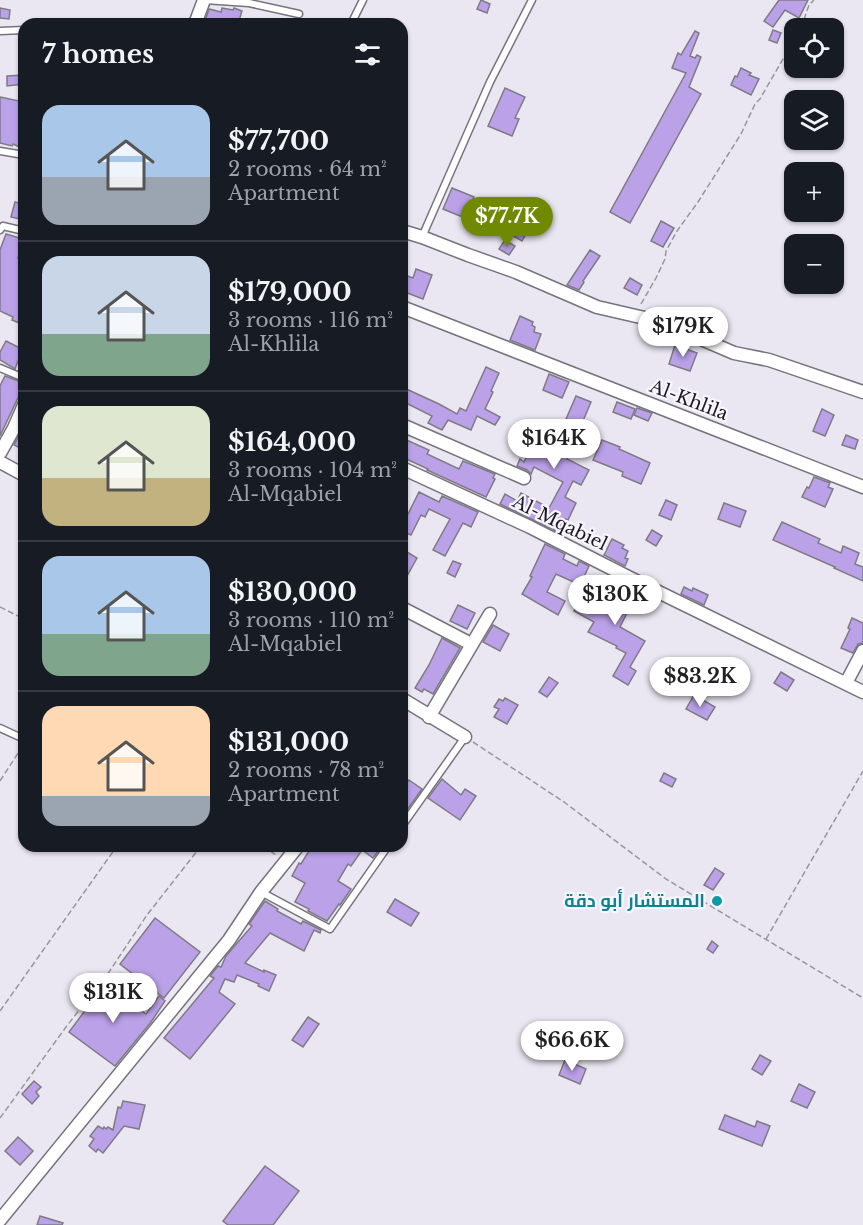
<!DOCTYPE html>
<html lang="en">
<head>
<meta charset="utf-8">
<style>
	body { margin:0; font-family:"Libre Baskerville",Cairo,serif; background:#242831; color:#f1f3f6; height:100vh; display:flex; flex-direction:column; font-size:22px; white-space:nowrap }
	* { box-sizing:border-box; margin:0 }
	p { font-size:20px; color:#9ea1a6 }
	.icon { flex:none; width:33px; height:33px; fill:none; stroke:currentColor; stroke-width:2; stroke-linecap:round; stroke-linejoin:round }
	.map { position:relative; flex:1; overflow:hidden }
	.panel { position:absolute; left:18px; top:18px; width:390px; height:834px; display:flex; flex-direction:column; background:#171b24; border-radius:18px; box-shadow:0 2px 4px #0004 }
	.panel>* { flex:none }
	.tools { position:absolute; left:784px; top:18px; display:grid; gap:12px }
	.tools a { display:grid; place-items:center; width:60px; height:60px; border-radius:12px; background:#171b24; box-shadow:0 2px 4px #0004; font-size:30px }
	.price { position:absolute; translate:-50% -51px; padding:0 14px; border-radius:21px; background:#fff; color:#222; font-size:20px; line-height:39px; filter:drop-shadow(0 2px 3px #0008) }
	.price::after { content:''; position:absolute; left:50%; top:36px; width:18px; height:14px; margin-left:-9px; background:inherit; clip-path:polygon(0 0,100% 0,50% 100%) }
	.price.selected { background:#6f8a00; color:#fff }
	ul { padding:0; list-style:none }
	li { display:flex; align-items:center; gap:18px; height:150px; padding:0 24px }
	li+li { border-top:2px solid #363941 }
	li span { display:grid; place-items:center; flex:none; width:168px; height:120px; border-radius:18px; color:#555 }
	li>.icon { margin-inline-start:auto }
	span .icon { width:72px; height:72px; fill:#fffc; stroke-width:1 }
	li b { font-size:26px }
	h2 { display:flex; justify-content:space-between; align-items:center; height:72px; padding:0 24px; font-size:26px }
	.map>svg:first-child { display:block }
</style>
</head>
<body>
<div class="map">
<svg width="863" height="1225" viewBox="0 0 863 1225">
	<rect width="100%" height="100%" fill="#ebe7f2"/>
	<path fill="#70e1ea" d="M120,972L152,995L145,1005L113,981Z"/>
	<g fill="#bba1e8" stroke="#7e7b85" stroke-width="1.5">
		<path d="M481,0L490,4L487,13L477,9Z"/>
		<path d="M779,0H808L799,18L785,10L773,27L764,21Z"/>
		<path d="M0,8L10,10L9,19L0,18Z"/>
		<path d="M222,8L233,10L234,8L242,11L238,24H204L209,9L221,12Z"/>
		<path d="M773,30L781,33L777,43L769,40Z"/>
		<path d="M695,31L699,33L690,56L695,58L697,55L701,57L689,87L701,94L630,223L610,212L686,73L672,68L678,53L681,55Z"/>
		<path d="M741,68L751,73L749,75L759,79L751,95L731,85L735,76L737,77Z"/>
		<path d="M24,75V84L7,86V76Z"/>
		<path d="M505,88L525,97L515,118L519,119L512,136L488,126Z"/>
		<path d="M0,97L24,102V149L13,144L12,146L0,143Z"/>
		<path d="M452,188L474,197L465,218L443,209Z"/>
		<path d="M15,202L24,204V220L11,217Z"/>
		<path d="M526,213L535,218L522,241L513,236Z"/>
		<path d="M661,221L674,228L663,247L651,241Z"/>
		<path d="M6,234L23,239L18,258L24,260V325L12,320L13,317L0,311V250Z"/>
		<path d="M505,240L515,246L509,255L499,249Z"/>
		<path d="M590,250L600,256L583,281L584,282L579,290L567,285Z"/>
		<path d="M416,269L432,275L423,299L402,291V274L413,278Z"/>
		<path d="M630,278L642,285L637,295L624,288Z"/>
		<path d="M520,316L533,322L532,325L535,327L534,332L541,334L535,350L510,340Z"/>
		<path d="M6,341L24,350V358L22,363L18,361L15,369L0,360V352Z"/>
		<path d="M675,345L697,353L690,371L669,364Z"/>
		<path d="M486,367L499,373L491,391L493,392L485,409L500,417L495,425L477,416L471,430L448,420L442,430L428,423L432,416L402,401V387L439,404L457,414L460,408L466,411Z"/>
		<path d="M549,374L569,382L562,398L543,390Z"/>
		<path d="M5,376L24,383V385L0,436V386Z"/>
		<path d="M576,396L591,402L567,459L589,470L581,485L573,481L565,497L576,503L568,520L565,519L558,532L500,504L505,494L517,501L521,493L549,508L563,482L534,467L531,474L527,470L517,466L520,459L524,462L541,428L557,436L561,426H563Z"/>
		<path d="M617,402L635,409L631,419L613,412Z"/>
		<path d="M637,408L652,413L648,421L634,415Z"/>
		<path d="M822,409L834,415L825,436L813,431Z"/>
		<path d="M24,426V450L14,445Z"/>
		<path d="M846,435L858,440L855,449L842,445Z"/>
		<path d="M402,438L429,450L427,454L459,469L463,461L495,474L493,478L495,479L486,497L427,470L428,469L402,457Z"/>
		<path d="M602,440L620,447L619,449L650,463L641,484L622,476L623,472L593,460Z"/>
		<path d="M814,477L830,483L828,487L833,489L825,507L802,497L807,487L809,488Z"/>
		<path d="M419,492L439,502L442,496L478,512L471,527L463,523L445,556L433,550L450,519L429,509L425,517L421,515L411,535L402,531V521L406,513L408,514Z"/>
		<path d="M666,500L677,505L671,520L659,515Z"/>
		<path d="M724,503L746,511L740,527L718,519Z"/>
		<path d="M782,522L820,539L818,543L841,553L843,546L859,553L855,564L863,567V581L834,568L835,567L773,540Z"/>
		<path d="M652,530L662,536L656,546L646,540Z"/>
		<path d="M612,539L624,545L622,548L628,551L625,558L628,559L625,566L604,555Z"/>
		<path d="M545,544L565,554L563,559L577,566L579,561L589,566L580,585L556,574L547,592L565,601L558,615L522,594L532,577L530,576Z"/>
		<path d="M402,549L417,558L402,585Z"/>
		<path d="M453,561L461,564L455,577L447,573Z"/>
		<path d="M617,581L638,591L620,627L645,641L630,667L636,671L628,685L613,676L626,653L616,648L617,646L588,632L594,622L574,611L580,600L595,608L601,596L608,600Z"/>
		<path d="M684,587L692,591L693,588L708,595L704,605L681,594Z"/>
		<path d="M458,605L475,613L467,629L450,621Z"/>
		<path d="M852,618L863,623V643L858,644L853,653L841,648L850,629L848,628Z"/>
		<path d="M493,625L509,634L500,651L483,642Z"/>
		<path d="M442,638L460,648L433,694L424,689L422,692L415,688L429,665Z"/>
		<path d="M781,672L794,680L787,691L774,683Z"/>
		<path d="M549,677L558,683L547,697L539,692Z"/>
		<path d="M694,695L715,707L707,720L686,709Z"/>
		<path d="M505,698L518,705L507,724L494,717L499,709L494,707L499,699L503,701Z"/>
		<path d="M664,773L676,779L672,787L660,781Z"/>
		<path d="M442,779L461,795L465,789L476,796L460,820L428,798Z"/>
		<path d="M409,780L422,789L407,810L402,806V789Z"/>
		<path d="M312,846H382L373,858L362,850L351,866L348,864L338,881L351,889L340,905L339,904L327,921L308,911L309,909L295,902L305,883L292,876L299,863L301,864Z"/>
		<path d="M715,868L724,874L713,890L704,885Z"/>
		<path d="M395,899L419,913L411,926L387,912Z"/>
		<path d="M265,901L278,909L277,911L301,924L303,921L321,930L320,933L314,930L304,951L270,933L245,963L264,972V970L276,975L269,991L258,986L259,984L237,975L234,982L225,979L219,992L235,1004L190,1059L164,1038L214,978L210,976L218,966L221,967L226,956L252,926L249,924Z"/>
		<path d="M155,918L200,952L164,998L120,964Z"/>
		<path d="M712,941L718,946L713,953L707,949Z"/>
		<path d="M105,984L146,1014L159,996L165,1001L151,1022L115,1066L69,1032Z"/>
		<path d="M308,1017L319,1024L303,1047L292,1040Z"/>
		<path d="M760,1055L771,1061L762,1075L752,1069Z"/>
		<path d="M565,1060L586,1069L580,1084L559,1075Z"/>
		<path d="M34,1081L41,1087L36,1092L39,1096L32,1104L22,1094Z"/>
		<path d="M799,1084L815,1092L807,1108L791,1101Z"/>
		<path d="M123,1101L145,1105L139,1129L124,1126L103,1153L98,1149L96,1152L89,1146L94,1139L90,1136L98,1126L103,1129L104,1127L106,1129L108,1127L113,1130L118,1107L121,1108Z"/>
		<path d="M725,1115L755,1127L757,1121L770,1126L762,1146L719,1129Z"/>
		<path d="M18,1137L33,1151L20,1165L5,1151Z"/>
		<path d="M265,1166L299,1191L273,1225H228L223,1221Z"/>
		<path d="M40,1216L63,1223L62,1225H37Z"/>
	</g>
	<g fill="none" stroke-linecap="round" stroke-linejoin="round">
		<g stroke="#76737c" stroke-width="9">
			<g id="lane">
				<path d="M204,0L249,3L299,14"/>
				<path d="M167,24L195,22"/>
				<path d="M351,24L363,0"/>
				<path d="M0,31L24,30"/>
				<path d="M0,151L24,155"/>
				<path d="M0,230L3,226L24,231"/>
				<path d="M422,237L490,82L532,0"/>
				<path d="M0,368L24,378"/>
				<path d="M0,728L24,739"/>
				<path d="M402,826L465,737"/>
				<path d="M261,892L330,929L388,846"/>
			</g>
		</g>
		<g stroke="#76737c" stroke-width="15">
			<g id="street">
				<path d="M195,24L204,0"/>
				<path d="M402,231L422,237L468,255L516,272L597,307L649,319L678,329L734,353L769,360L863,392"/>
				<path d="M402,307L863,487"/>
				<path d="M402,425L524,478"/>
				<path d="M0,453L14,428L24,405"/>
				<path d="M0,462L24,475"/>
				<path d="M402,468L530,527L638,582L863,692"/>
				<path d="M402,608L471,644"/>
				<path d="M846,683L863,651"/>
				<path d="M402,699L465,737"/>
				<path d="M429,717L490,614"/>
				<path d="M0,1220L229,940L261,892L298,846"/>
			</g>
		</g>
		<g stroke="#97959c" stroke-width="1.5" stroke-dasharray="6 3" stroke-linecap="butt">
			<path d="M801,28L809,5L814,0"/>
			<path d="M641,304L656,278L665,259L666,251L677,231L698,202L741,134L755,104L760,99L795,38"/>
			<path d="M0,607L24,619"/>
			<path d="M473,742L564,802L666,879L863,998"/>
			<path d="M0,781L22,747"/>
			<path d="M263,846L277,856"/>
			<path d="M766,939L863,771"/>
			<path d="M0,1011L117,846"/>
			<path d="M0,1118L66,1027L109,972L147,915L201,846"/>
		</g>
		<use href="#lane" stroke="#fff" stroke-width="6"/>
		<use href="#street" stroke="#fff" stroke-width="12"/>
	</g>
	<circle fill="#0f9aa8" stroke="#f8f5ff" stroke-width="2" cx="717" cy="901" r="6"/>
	<g text-anchor="middle" dominant-baseline="central" stroke-width="4.5" stroke-linejoin="round" paint-order="stroke">
		<g font-size="18" fill="#1c1b1e" stroke="#f8f5ff">
			<text transform="translate(689 400) rotate(21)">Al-Khlila</text>
			<text transform="translate(560 523) rotate(26)">Al-Mqabiel</text>
		</g>
		<g font-size="18" font-weight="bold" fill="#0d838f" stroke="#f8f5ff" text-anchor="end">
			<text x="705" y="901">المستشار أبو دقة</text>
		</g>
	</g>
</svg>
<div class="tools">
<a><svg class="icon" aria-label="locate" viewBox="0 0 24 24"><circle cx="12" cy="12" r="6"/><path d="M12 2v4M12 18v4M2 12h4M18 12h4"/></svg></a>
<a><svg class="icon" aria-label="layers" viewBox="0 0 24 24"><path d="M12 4l9 5-9 5-9-5zM3 14l9 5 9-5"/></svg></a>
<a>+</a>
<a>−</a>
</div>
<b class="price selected" style="left:507px;top:248px">$77.7K</b>
<b class="price" style="left:683px;top:358px">$179K</b>
<b class="price" style="left:554px;top:470px">$164K</b>
<b class="price" style="left:615px;top:626px">$130K</b>
<b class="price" style="left:700px;top:708px">$83.2K</b>
<b class="price" style="left:113px;top:1024px">$131K</b>
<b class="price" style="left:572px;top:1072px">$66.6K</b>
<section class="panel">
<h2>7 homes<svg class="icon" aria-label="filters" viewBox="0 0 24 24"><path d="M4 7h16M4 17h16"/><circle cx="9" cy="7" r="2"/><circle cx="15" cy="17" r="2"/></svg></h2>
<ul>
<li><span style="background:linear-gradient(#a9c7e8 60%,#9aa5b1 0)"><svg class="icon" aria-label="home" viewBox="0 0 24 24"><path d="M3 11l9-7 9 7M6 9v11h12V9"/></svg></span><div><b>$77,700</b><p>2 rooms · 64 m²</p><p>Apartment</p></div></li>
<li><span style="background:linear-gradient(#c9d6e8 65%,#7fa58c 0)"><svg class="icon" aria-label="home" viewBox="0 0 24 24"><path d="M3 11l9-7 9 7M6 9v11h12V9"/></svg></span><div><b>$179,000</b><p>3 rooms · 116 m²</p><p>Al-Khlila</p></div></li>
<li><span style="background:linear-gradient(#dfe7d0 60%,#c2b280 0)"><svg class="icon" aria-label="home" viewBox="0 0 24 24"><path d="M3 11l9-7 9 7M6 9v11h12V9"/></svg></span><div><b>$164,000</b><p>3 rooms · 104 m²</p><p>Al-Mqabiel</p></div></li>
<li><span style="background:linear-gradient(#a9c7e8 65%,#7fa58c 0)"><svg class="icon" aria-label="home" viewBox="0 0 24 24"><path d="M3 11l9-7 9 7M6 9v11h12V9"/></svg></span><div><b>$130,000</b><p>3 rooms · 110 m²</p><p>Al-Mqabiel</p></div></li>
<li><span style="background:linear-gradient(#ffd9b3 75%,#9aa5b1 0)"><svg class="icon" aria-label="home" viewBox="0 0 24 24"><path d="M3 11l9-7 9 7M6 9v11h12V9"/></svg></span><div><b>$131,000</b><p>2 rooms · 78 m²</p><p>Apartment</p></div></li>
</ul>
</section>
</div>
</body>
</html>
